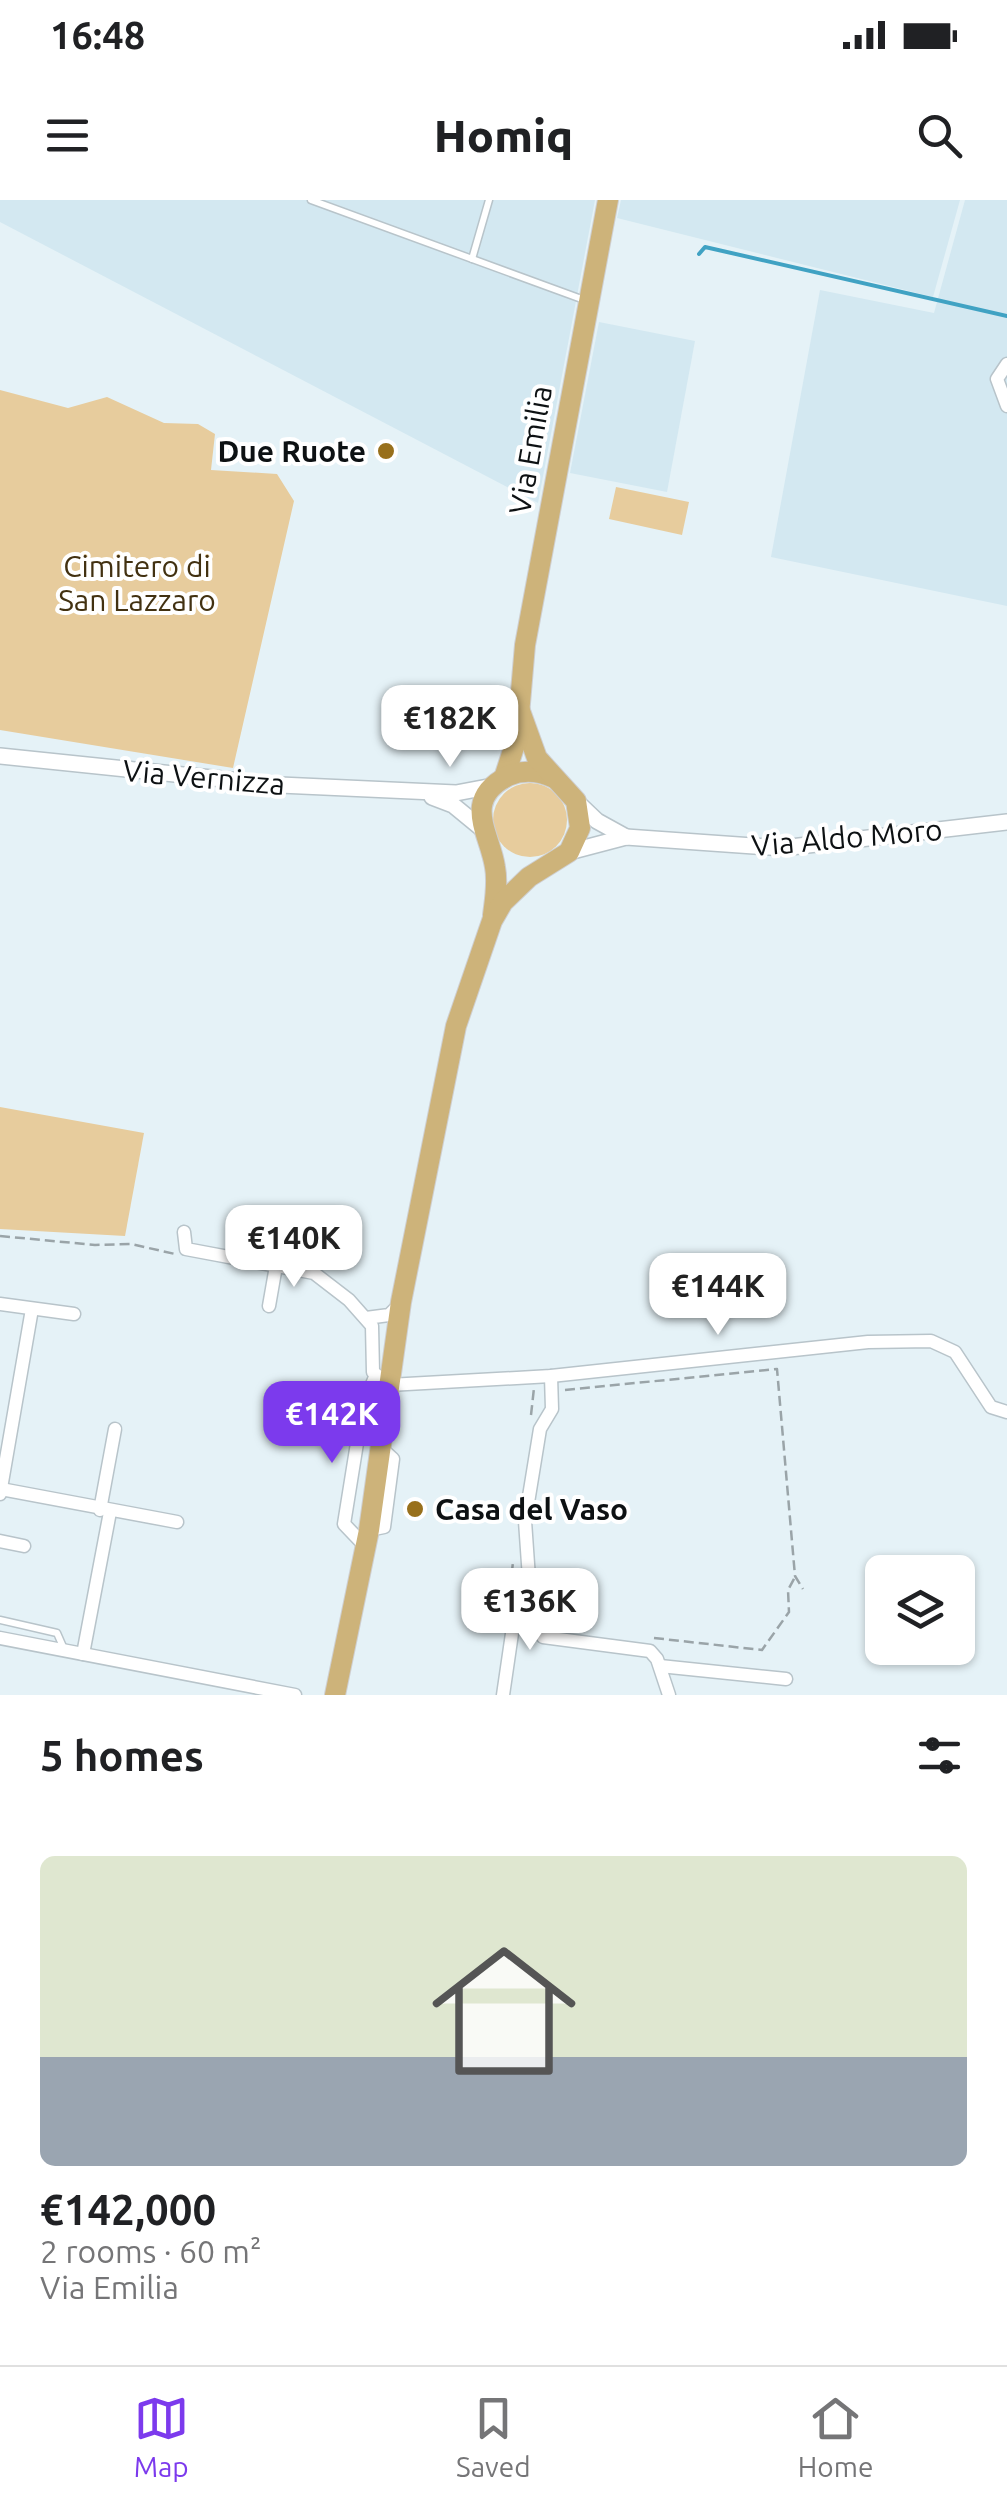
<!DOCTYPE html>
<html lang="en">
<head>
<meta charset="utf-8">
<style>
	body { margin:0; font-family:Ubuntu,sans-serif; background:#f6f6f6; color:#202124; height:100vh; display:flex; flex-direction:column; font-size:38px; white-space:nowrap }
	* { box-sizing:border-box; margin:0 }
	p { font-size:32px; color:#757577 }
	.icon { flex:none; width:55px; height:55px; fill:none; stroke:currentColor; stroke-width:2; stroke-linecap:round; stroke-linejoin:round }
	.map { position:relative; height:1495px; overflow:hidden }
	.sheet { display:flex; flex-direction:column; background:#fff; flex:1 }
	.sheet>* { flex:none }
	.tools { position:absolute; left:865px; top:1355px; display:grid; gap:20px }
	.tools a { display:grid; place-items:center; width:110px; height:110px; border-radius:15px; background:#fff; box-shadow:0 2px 8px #0004; font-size:50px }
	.price { position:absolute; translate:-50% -85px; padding:0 22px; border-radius:20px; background:#fff; color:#222; font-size:32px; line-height:65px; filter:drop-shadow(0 2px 5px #0008) }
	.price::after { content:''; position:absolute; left:50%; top:60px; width:30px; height:22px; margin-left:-15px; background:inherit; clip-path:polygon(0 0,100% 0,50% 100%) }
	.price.active { background:#7c3aed; color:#fff }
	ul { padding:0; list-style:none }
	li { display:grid; align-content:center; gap:20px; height:530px; padding:0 40px }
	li+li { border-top:2px solid #e0e0e0 }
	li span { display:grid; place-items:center; height:310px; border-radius:15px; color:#555 }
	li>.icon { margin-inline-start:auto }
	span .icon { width:180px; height:180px; fill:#fffc; stroke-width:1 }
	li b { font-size:42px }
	h2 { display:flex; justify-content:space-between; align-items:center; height:120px; padding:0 40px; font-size:42px }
	.status { display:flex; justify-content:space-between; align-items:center; height:70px; padding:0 50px; background:#fff; direction:ltr }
	.status svg { height:28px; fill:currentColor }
	header { display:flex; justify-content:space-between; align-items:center; height:130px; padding:0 40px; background:#fff; font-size:45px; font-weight:800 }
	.tabs { display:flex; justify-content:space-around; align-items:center; height:140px; border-top:2px solid #e0e0e0; background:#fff; font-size:28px; color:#757577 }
	.tabs a { display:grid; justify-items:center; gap:5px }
	.tabs .active { color:#7c3aed }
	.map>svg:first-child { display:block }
</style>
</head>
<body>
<div class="status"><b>16:48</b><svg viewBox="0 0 49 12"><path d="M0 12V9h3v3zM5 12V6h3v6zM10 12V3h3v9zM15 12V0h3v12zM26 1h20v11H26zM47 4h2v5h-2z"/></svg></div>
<header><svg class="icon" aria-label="menu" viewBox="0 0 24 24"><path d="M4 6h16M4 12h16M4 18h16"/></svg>Homiq<svg class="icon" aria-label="search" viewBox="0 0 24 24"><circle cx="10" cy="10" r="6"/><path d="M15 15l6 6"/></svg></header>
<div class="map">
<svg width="1007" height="1495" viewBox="0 0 1007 1495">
	<rect width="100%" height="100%" fill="#e5f2f7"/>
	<g fill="#d3e8f1">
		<path d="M0,0H595L538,303L0,22Z"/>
		<path d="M621,0H960L933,97L617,18Z"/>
		<path d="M965,0H1007V406L771,357L820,90L934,113Z"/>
		<path d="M599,122L695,141L667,292L570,273Z"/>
	</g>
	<g fill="#e7cc9d">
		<path d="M0,190L68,208L107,197L164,223L198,224L215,234L211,270L277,274L294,301L233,568L0,530Z"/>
		<path d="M616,287L689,302L682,335L609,319Z"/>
		<circle cx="530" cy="620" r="37"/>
		<path d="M0,907L144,933L125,1036L0,1029Z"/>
	</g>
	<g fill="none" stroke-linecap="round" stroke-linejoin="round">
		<path stroke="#40a2c3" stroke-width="4" d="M699,54L705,47L1007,116"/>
		<g stroke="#b8c4ca" stroke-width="9">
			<g id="service">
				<path d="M311,0L587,101"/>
				<path d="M472,59L489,0"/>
				<path d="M0,1420L57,1433L64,1449"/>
			</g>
		</g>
		<g stroke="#b8c4ca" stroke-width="15">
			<g id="minor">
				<path d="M1007,164L997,179L1007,206"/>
				<path d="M184,1032L186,1049L314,1073L349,1100L372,1126L373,1172L389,1185L551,1176L868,1142L931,1141L955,1152L991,1207L1007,1212"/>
				<path d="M0,1104L74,1114"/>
				<path d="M269,1106L276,1066"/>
				<path d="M366,1118L389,1115L400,1104"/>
				<path d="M551,1176L552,1209L540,1229L525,1321L532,1421L543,1437L650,1451L657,1459L669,1495"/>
				<path d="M1,1289L177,1322"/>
				<path d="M0,1294L32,1109"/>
				<path d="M100,1310L115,1229"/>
				<path d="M369,1330L384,1327L393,1259L381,1248"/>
				<path d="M0,1341L24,1346"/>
				<path d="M366,1347L344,1324L363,1206L375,1177"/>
				<path d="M0,1438L295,1495"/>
				<path d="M83,1454L110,1312"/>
				<path d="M660,1466L786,1479"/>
				<path d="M503,1495L515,1413L518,1402L530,1392"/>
			</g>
		</g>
		<g stroke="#b8c4ca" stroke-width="18">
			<g id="tertiary">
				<path d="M0,556L280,585L456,593L493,586"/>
				<path d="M432,597L453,605L481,628"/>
				<path d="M576,601L597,621L626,637"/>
				<path d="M569,652L626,637L782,648L1007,622"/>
			</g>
		</g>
		<g stroke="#cfcfd0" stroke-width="22">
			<g id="primary">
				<path d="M504,578L517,538L525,445L608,0"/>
				<path d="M493,715C495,699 498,683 495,667C490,633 461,600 508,576C524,569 539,571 554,578"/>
				<path d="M335,1495L369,1330L401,1102L456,826L492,721L503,702L529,677L569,652L580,628L576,601L537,558L520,511"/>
			</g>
		</g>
		<g stroke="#9aa4a8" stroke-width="2.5" stroke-dasharray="10 5" stroke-linecap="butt">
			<path d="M0,1036L95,1045L131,1044L175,1054"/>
			<path d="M565,1190L777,1169L795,1376L803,1389"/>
			<path d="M531,1215L534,1188"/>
			<path d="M510,1389L513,1362"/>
			<path d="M654,1438L762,1450L789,1412L788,1390L795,1377"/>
		</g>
		<use href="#service" stroke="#fff" stroke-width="6"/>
		<use href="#minor" stroke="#fff" stroke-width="12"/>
		<use href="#tertiary" stroke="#fff" stroke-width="15"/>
		<use href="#primary" stroke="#cdb37a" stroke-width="20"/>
	</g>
	<g fill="#98701c" stroke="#fff" stroke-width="4">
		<circle cx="386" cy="251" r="10"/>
		<circle cx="415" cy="1309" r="10"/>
	</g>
	<g text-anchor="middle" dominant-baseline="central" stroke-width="8" stroke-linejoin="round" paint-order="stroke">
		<g font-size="30" fill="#0d1113" stroke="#fff">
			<text transform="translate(530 250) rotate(-80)">Via Emilia</text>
			<text transform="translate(204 577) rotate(5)">Via Vernizza</text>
			<text transform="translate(847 637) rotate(-5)">Via Aldo Moro</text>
		</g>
		<g font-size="30" font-weight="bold" fill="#0d1113" stroke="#fff" text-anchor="end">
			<text x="366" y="251">Due Ruote</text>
			<text x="435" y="1309" text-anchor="start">Casa del Vaso</text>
		</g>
		<g font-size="30" fill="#423111" stroke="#fff">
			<text x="137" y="366">Cimitero di<tspan x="137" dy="34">San Lazzaro</tspan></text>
		</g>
	</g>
</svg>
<div class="tools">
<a><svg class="icon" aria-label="layers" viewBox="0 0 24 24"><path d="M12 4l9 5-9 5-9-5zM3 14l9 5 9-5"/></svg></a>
</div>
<b class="price" style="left:450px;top:570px">€182K</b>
<b class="price" style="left:294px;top:1090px">€140K</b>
<b class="price" style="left:718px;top:1138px">€144K</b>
<b class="price active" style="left:332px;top:1266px">€142K</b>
<b class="price" style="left:530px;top:1453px">€136K</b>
</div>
<section class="sheet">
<h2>5 homes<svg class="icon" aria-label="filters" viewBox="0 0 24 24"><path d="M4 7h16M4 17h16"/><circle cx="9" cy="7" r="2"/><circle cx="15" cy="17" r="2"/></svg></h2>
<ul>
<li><span style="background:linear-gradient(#dfe7d0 65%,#9aa5b1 0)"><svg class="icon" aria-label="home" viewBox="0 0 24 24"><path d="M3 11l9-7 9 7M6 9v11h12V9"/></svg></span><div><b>€142,000</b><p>2 rooms · 60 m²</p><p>Via Emilia</p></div></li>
</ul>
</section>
<nav class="tabs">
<a class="active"><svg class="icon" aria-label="map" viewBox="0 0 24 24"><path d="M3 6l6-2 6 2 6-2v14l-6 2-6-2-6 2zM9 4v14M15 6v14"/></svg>Map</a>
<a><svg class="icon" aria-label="saved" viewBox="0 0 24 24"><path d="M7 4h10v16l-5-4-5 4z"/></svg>Saved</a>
<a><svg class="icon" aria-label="home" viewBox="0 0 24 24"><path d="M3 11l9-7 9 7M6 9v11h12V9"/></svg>Home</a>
</nav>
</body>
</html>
